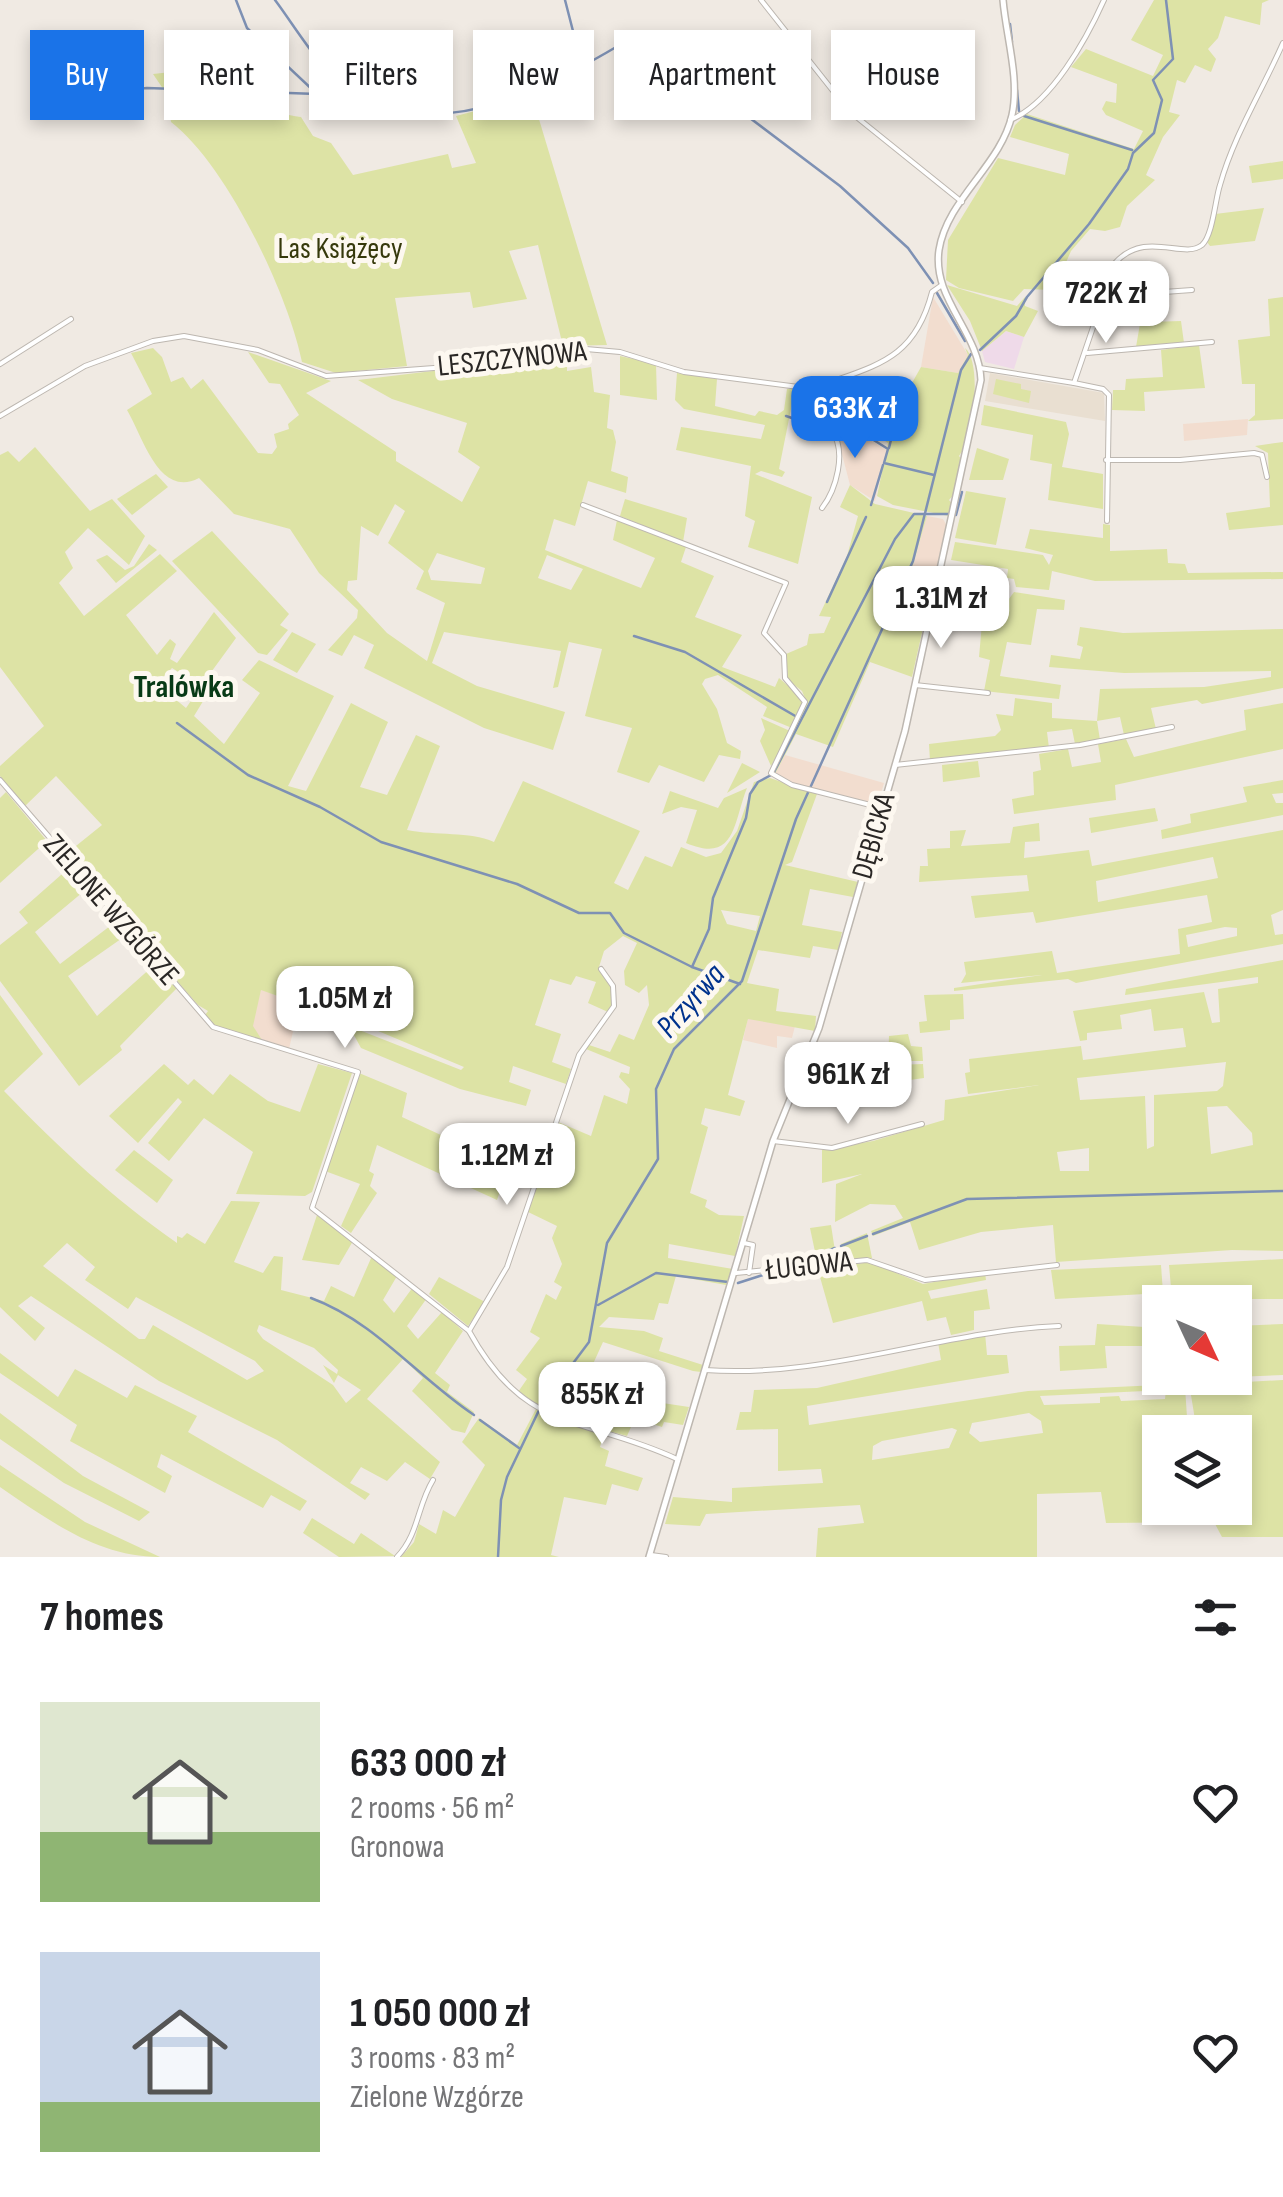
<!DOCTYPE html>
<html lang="en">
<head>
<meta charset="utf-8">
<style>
	body { margin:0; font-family:"Sofia Sans Condensed",sans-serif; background:#f6f6f6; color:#202124; height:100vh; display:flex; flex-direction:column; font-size:38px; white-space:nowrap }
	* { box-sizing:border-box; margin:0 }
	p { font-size:32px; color:#757577 }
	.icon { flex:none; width:55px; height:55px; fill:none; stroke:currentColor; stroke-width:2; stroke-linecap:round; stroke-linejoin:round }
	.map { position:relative; height:1557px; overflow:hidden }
	.drawer { display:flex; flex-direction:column; background:#fff; flex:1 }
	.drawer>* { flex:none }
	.hud { position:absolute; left:30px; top:30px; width:1225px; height:90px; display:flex; gap:20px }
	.needle { width:65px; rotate:134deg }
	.tools { position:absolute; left:1142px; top:1285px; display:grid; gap:20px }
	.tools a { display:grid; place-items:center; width:110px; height:110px; border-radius:0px; background:#fff; box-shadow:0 5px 15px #0003; font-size:50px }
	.price { position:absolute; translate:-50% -85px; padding:0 22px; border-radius:20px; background:#fff; color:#222; font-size:32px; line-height:65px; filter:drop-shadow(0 2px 5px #0008) }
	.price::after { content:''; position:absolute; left:50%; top:60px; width:30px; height:22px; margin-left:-15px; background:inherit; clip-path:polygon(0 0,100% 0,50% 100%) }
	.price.on { background:#1a73e8; color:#fff }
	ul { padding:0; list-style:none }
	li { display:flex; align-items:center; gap:30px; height:250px; padding:0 40px }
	li span { display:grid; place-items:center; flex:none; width:280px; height:200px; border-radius:0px; color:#555 }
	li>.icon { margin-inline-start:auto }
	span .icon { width:120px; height:120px; fill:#fffc; stroke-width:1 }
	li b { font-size:42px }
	h2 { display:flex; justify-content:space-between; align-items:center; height:120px; padding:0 40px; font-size:42px }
	.chip { padding:0 35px; border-radius:0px; background:#fff; box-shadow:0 5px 15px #0003; font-size:35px; line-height:90px }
	.chip.on { background:#1a73e8; color:#fff }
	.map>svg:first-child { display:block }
</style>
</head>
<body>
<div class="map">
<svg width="1283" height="1557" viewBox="0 0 1283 1557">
	<rect width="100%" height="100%" fill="#f0eae3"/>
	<path fill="#efdae9" d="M1006,331L1024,337L1014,369L985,362L982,351Z"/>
	<g fill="#f2ddcf">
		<path d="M933,297L968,355L958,373L921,367Z"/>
		<path d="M1248,419L1247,435L1184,441L1183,424Z"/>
		<path d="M844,431L858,433L887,450L875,501L850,485L837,435Z"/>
		<path d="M927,516L943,519L947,526L933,584L909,580Z"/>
		<path d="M785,755L884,783L878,804L792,783L775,774Z"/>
		<path d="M261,989L299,1005L289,1049L262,1040L252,1026Z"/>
		<path d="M748,1018L795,1026L792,1038L777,1036V1048L743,1040Z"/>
	</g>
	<path fill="#e9dfd1" d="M990,373L1104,393L1105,421L985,401Z"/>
	<g fill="#dde3a5" fill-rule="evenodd">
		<path d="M1154,0H1269L1262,3L1260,25L1225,16L1218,38L1208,49L1216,59L1211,72L1195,65L1185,83L1177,80L1169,112L1180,115L1163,137L1146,175L1155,180L1127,206L1120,227L1105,231L1090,229L1071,251L1054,290L1024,289L1013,301L959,288L946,280L948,240L998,158L1065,175L1069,154L1010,137L1015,125L1027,114L1134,149L1143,131L1106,115L1102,109L1106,101L1116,103L1117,84L1071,67L1086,49L1153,76L1163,55L1131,40Z"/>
		<path d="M189,48C200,52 219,54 227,62C262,93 243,108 301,117L313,136L331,143L353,175L448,154L452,168L476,163L456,116L532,96L607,345L563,346L538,245L509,251L527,299L473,308L470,292L395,298L407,366L336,373L302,362C288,293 226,164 171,122L168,96L153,74L171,72L164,50Z"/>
		<path d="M1283,161V179L1252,183L1249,166Z"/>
		<path d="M1264,208L1255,241L1210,246L1207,242L1215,214Z"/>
		<path d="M947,285L1017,306L1025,297V306L1038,311L1024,337L1006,331L982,351L970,321Z"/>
		<path d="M1283,297V419L1248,421L1255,415V384H1242L1238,340L1270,336L1268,299Z"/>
		<path d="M1142,312H1148L1150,322L1181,321L1184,343L1136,347Z"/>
		<path d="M1199,345L1205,388L1144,392L1145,411L1112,410L1113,390H1125L1126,379L1163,377L1161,350Z"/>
		<path d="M153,348L162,357L171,382L183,377L191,389L203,379L258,453L272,454L277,447L274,434L289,429L288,424L299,415L280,384L269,383L248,352L331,381L306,393L396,452V461L462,502L480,467L458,452L467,423L392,399L358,380L559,356L567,361V371L591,367L594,392L610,395L607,428L613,430L616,442L611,471L628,477L626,493L588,481L575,526L554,519L545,550L641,588L655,558L613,540L617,520L686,547L681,562L714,576L695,617L742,635L722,667L775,687L779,678L800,696L802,703L792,728L763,716L767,707L718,675L705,679L702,684L717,709L727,743L741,751L740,759L719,755L704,782L659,765L649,783L617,772L632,728L585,716L602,649L569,642L558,687L553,688L561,651L444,632L432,663L477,686L565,712L553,750L484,728L364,668L374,645L354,635L342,656L328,650L357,618L358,610L319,573L290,529L234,514L199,478C159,499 143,437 127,410L152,394L131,353ZM395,504L405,511L388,543L424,571L416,589L445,603L427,661L387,633L347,590L348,581L357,580L361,526L378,536ZM437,553L485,568L481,584L431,580L428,571ZM547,555L583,569L571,590L538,578Z"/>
		<path d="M965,348C983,363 973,440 959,456L962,460L955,493L949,500L953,505L949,516L893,505L877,496L888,443L864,426L822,419L816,407L817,389L864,376L871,403L912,383L921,367L958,373L968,355Z"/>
		<path d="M620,356L656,364L657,400L620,395Z"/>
		<path d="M677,373L717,379L715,406L755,416L759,411L777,415L784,410L787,389H795L779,469L785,472L782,477L761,471L755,474L812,497L798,564L748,547L755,521L745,516L751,466L676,450L681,427L761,439L765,425L684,409L675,400Z"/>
		<path d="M996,379L1021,384V389L1031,391L1029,403L993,394Z"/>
		<path d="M984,405L1066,422L1069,434L1062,467L1103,474V509L1048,500L1052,464L1030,460L1033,435L981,425Z"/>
		<path d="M1283,442V525L1229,530L1226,513L1270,507L1268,453L1255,446Z"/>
		<path d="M35,447L90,511L112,499L145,536L129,565L88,528L65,552L73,568L59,583L84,616L160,554L177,571L126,615L157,655L170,639L176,644L170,659L177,663L214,612L236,638L201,686L172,668L157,684L186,708L197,692L205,698L194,716L224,744L260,693L242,680L259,660L334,696L288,786L306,791L351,703L388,722L360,787L387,795L416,735L440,746L407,830C437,836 469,831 494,842L523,781L640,831L614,883L628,890L645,856L672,867L681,847L706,857L721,853L737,831L754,782L770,778L817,794L792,862L785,865L858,882L853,897L810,889L802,925L842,932L838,950L813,946L810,958L758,950L747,983L779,989L776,1011L816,1016L815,1031L748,1019L728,1095L745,1101L740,1116L705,1108L701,1124L708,1127L690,1193L707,1200L705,1207L719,1215L744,1216L735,1256L669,1244L668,1258L733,1269L726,1285L676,1276L668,1304L659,1303L654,1320L609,1317L599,1327L644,1331L663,1338L659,1351L703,1365L701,1372L693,1371L603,1342L593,1364L630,1375L623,1397L689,1407L683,1425L664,1422L662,1427L635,1418L627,1436L552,1416L518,1392L527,1379L516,1370L540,1338L530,1332L546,1294L556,1300L562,1287L554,1282L562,1264L552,1238L557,1226L526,1211L558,1122L591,1136L604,1095L627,1104L630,1089L619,1077L621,1072L629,1074L630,1067L586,1049L589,1045L610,1052L619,1034L634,1040L649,1005L647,985L639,993L625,985L624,971L637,943L623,936L604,951L599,967L611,984L613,1008L608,1012L588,1003L596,982L576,976L571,985L550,979L535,1025L561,1034L552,1062L571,1069L566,1084L513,1066L509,1082L531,1090L526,1106L460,1089L361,1048L349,1026L461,1070L464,1067L340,1015L323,989L322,995L339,1018L261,990L253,1026L262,1040L215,1026L205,1015L208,1011L198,1005L66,854L102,825L56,776L25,806L0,776V766L44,726L0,667V455L8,451L19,462ZM721,910L760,916L756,931L727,924Z"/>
		<path d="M977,448L1009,459L1003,480H969Z"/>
		<path d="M156,474L168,487L132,515L117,499Z"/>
		<path d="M850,485L875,504L927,516L909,579L933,584L912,677L870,662L833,747L796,734L774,776V765L807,703L802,691L788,680L786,654L807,645L809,634L824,633L831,617L819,616L847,556L858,516L840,507Z"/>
		<path d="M966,491L1006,498L996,545L955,538Z"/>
		<path d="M625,499L687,518L683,542L620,516Z"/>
		<path d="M1103,524L1110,525V551L1167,549L1168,563L1185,564L1188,573L1283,572V579L1095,581L1052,571L1049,590L1016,587L1014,579L1007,578L1008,569L951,560L955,542L1043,555L1049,565L1053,555L1025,548L1030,529L1103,538Z"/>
		<path d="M212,531L289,614L280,625L288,630L267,655L258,653L172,561Z"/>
		<path d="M149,544L157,550L116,583L96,560L107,555L125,570L134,566Z"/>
		<path d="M1014,592L1065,600L1064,610L1037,609L1031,645L1007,642L1000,676L1061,685L1059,699L984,691L990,660L979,657L984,601L1006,603Z"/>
		<path d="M1080,627L1123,633L1283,629V688L1202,704L1197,700L1151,708L1156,729L1124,735L1120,717L1097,721L1100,740L1075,744L1072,729L1047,732L1049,748L930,761L929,744L995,736L1001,730L996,714L1013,716L1015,698L1052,703V718L1097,721L1100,689L1204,687L1271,677V671L1124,673L1049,667L1051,655L1080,659L1083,647L1077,645Z"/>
		<path d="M292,632L316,644L297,673L273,660Z"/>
		<path d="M1283,703V749L1115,785L1116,800L1014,814L1012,799L1034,795L1033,772L1041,770L1039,754L1068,749L1072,767L1101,762L1098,744L1126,739L1134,757L1246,730L1244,710Z"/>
		<path d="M761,718L790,731L771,766L760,741L765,730Z"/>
		<path d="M978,761L980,777L943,782L942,765Z"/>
		<path d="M742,763L760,772L727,793Z"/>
		<path d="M1283,780V793L1272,794L1276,803H1283V815L1162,839L1161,830L1191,823L1190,814L1247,802L1243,787Z"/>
		<path d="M747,788C733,823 736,864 686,843L697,810L681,807L662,814L670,791L718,808L724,798Z"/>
		<path d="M6,792L47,841L0,883V798Z"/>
		<path d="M1155,808L1158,821L1091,833L1089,818Z"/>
		<path d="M1039,823L1040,841L1025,842L1024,858L1089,850L1092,866L1283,830V910L1271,915L1275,935L1283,934V944L1076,983L1068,979L954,991V988L1042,975L961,983L966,974L964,962L1052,951L1057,973L1180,954L1178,929L1212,922L1207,895L1036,923L1033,912L975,918L971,896L1029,891L1027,875L919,882L920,866H928L927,849L950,848V831L966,830L961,846L1010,843L1013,827ZM1213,857L1218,878L1098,902L1096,881ZM1225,927L1237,928V936L1188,947L1186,935Z"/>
		<path d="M70,867L89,887L35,932L60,964L118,920L128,934L68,976L97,1016L153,966L177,988L120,1046L122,1050L79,1086L0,981V945L28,923L19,912Z"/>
		<path d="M1283,960V1251L1232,1250L1056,1262L1053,1225L981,1232L919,1250L910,1222L873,1236L871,1231L903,1218L895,1205L870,1204L835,1222L836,1184L862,1174L822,1183V1150L873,1141L944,1120L945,1100L1039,1085L968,1094L965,1073L970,1072L969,1059L1081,1046L1083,1060L1186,1047L1183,1028L1154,1031L1151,1009L1120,1015L1122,1029L1087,1033V1040L1080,1041L1073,1011L1204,992L1212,1023L1220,1022L1218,989L1258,983V977L1125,995L1126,989ZM1226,1062L1223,1086L1217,1091L1154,1095V1146L1147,1149L1145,1096L1080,1100L1077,1078ZM1227,1106L1252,1133L1253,1145L1211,1154L1207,1107ZM1089,1148V1171H1060L1057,1152Z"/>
		<path d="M963,994L964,1019L950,1020V1030L920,1033L919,1022L927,1021L924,995Z"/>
		<path d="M0,995L43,1054L4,1091C62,1151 113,1198 177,1243V1236L182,1238L187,1233L205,1244L231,1201L260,1202L234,1262L263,1273L274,1256L283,1257L281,1290L324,1301L331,1286L354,1297L372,1256L397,1276L383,1300L394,1313L413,1287L427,1298L407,1326L418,1339L442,1312L463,1331L435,1373L450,1385L447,1392L474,1412L465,1433L452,1430L412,1391L423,1378L403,1359L367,1399L440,1462L430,1479L405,1462L387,1481L361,1467L350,1483L370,1494L365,1500L277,1440L159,1381L31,1296L18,1306L45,1328L35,1341L0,1307ZM67,1243L95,1267L85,1280L128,1309L136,1297L255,1361L264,1371L247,1380L153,1325L145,1339H139L43,1266ZM259,1325L314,1348L338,1370L337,1374L323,1365L334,1383L338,1375L361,1390L346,1403L333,1385L263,1339L257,1331Z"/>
		<path d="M908,1034L911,1046L922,1047L923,1061H888L889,1036Z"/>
		<path d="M164,1064L188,1085L194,1079L213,1095L230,1074L268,1101L300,1112L318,1064L352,1073L312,1192L305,1196L236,1194L253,1152L204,1118L169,1161L148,1143L182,1102L178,1098L138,1143L109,1116Z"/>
		<path d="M923,1064L924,1078L861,1087L863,1066Z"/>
		<path d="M359,1073L407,1093L402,1117L484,1155L494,1129L543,1153L531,1182L506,1173L497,1200L377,1145L369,1171L374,1174L370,1186L377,1193L351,1233L341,1226L360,1184L325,1171Z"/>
		<path d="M134,1150L173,1180L157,1203L115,1170Z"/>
		<path d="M317,1215L353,1241L339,1265L302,1260Z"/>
		<path d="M831,1225L837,1264L818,1266L810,1228Z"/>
		<path d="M867,1233L872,1258L843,1263L841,1244Z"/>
		<path d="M1283,1259V1299H1172L1169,1265Z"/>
		<path d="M870,1262L923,1284L985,1273L986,1280L928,1291L931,1299L987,1289L990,1309L974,1311V1330L951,1335L946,1317L927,1321L922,1301L833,1323L818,1270Z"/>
		<path d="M1161,1265L1163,1293L1055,1299L1051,1270Z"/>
		<path d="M439,1277L485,1302L468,1326L429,1294Z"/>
		<path d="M1097,1324L1160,1328V1370L1156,1346H1105L1107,1368L1060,1371L1059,1346L1095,1345Z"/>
		<path d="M1283,1324V1375L1235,1377V1326Z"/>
		<path d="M985,1333L987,1355H1007L1009,1373L807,1406L809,1425L1028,1391L1181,1384L1185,1387L1188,1432H1160V1508H1235V1432H1197L1190,1389L1192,1385L1283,1380V1537H1222L1214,1522L1106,1523L1101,1492L1037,1494V1557H816L818,1528L864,1523L860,1505L706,1514L700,1526L665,1524L673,1497L732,1502V1488L823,1483L821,1469L778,1471V1429L736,1430L740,1412H751L754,1390L817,1388L941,1360L938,1342ZM1166,1390L1165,1399L1121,1401L1119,1396L1100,1397V1403L1044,1405L1040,1396ZM1029,1413L1041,1421L1043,1433L980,1442L969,1433L972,1423ZM952,1428L957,1430L949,1448L872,1460L873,1446L882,1441Z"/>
		<path d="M0,1353L58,1397L75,1369L127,1398L135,1385L197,1416L188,1432L307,1501L300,1511L271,1495L263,1508L161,1454L157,1467L172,1476L165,1493L70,1441L77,1425L0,1373Z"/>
		<path d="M536,1409L559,1423L604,1433L600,1447L609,1451L605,1466L643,1478L638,1491L612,1484L606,1505L564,1497L551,1555L559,1557H401L414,1542L419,1524L436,1534L443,1510L455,1517L485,1465L462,1442L479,1418L517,1445Z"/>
		<path d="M0,1413L83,1476L150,1512L139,1521L64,1483L0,1439Z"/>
		<path d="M0,1465L85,1522L160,1557C98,1557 50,1521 0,1487Z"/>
		<path d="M312,1518L354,1544L361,1533L395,1556L339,1557L303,1533Z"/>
	</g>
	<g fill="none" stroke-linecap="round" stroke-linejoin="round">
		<g stroke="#7e91b4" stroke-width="2.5">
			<path d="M236,0L247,28L317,94L359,98"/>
			<path d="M275,0C297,29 333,91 367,104C457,136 547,88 623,43L677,63L840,186L908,248L933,283"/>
			<path d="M565,0L582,66"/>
			<path d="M1010,24L1012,42"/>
			<path d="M1017,90L1019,111"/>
			<path d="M119,91L147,88L317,94"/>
			<path d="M1024,116L1132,150"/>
			<path d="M937,293L965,341"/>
			<path d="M980,350L1016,316L1027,297L1089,224L1128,169L1133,153L1154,133L1162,100L1153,80L1173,59L1166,0"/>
			<path d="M786,416L836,433L856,429L888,449L884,463L934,475"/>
			<path d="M889,448L903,391"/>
			<path d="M871,505L883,465"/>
			<path d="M956,515L962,492"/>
			<path d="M827,602L866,517"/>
			<path d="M634,636L685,652L797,717"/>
			<path d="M177,723L248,775L320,807L381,842L517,884L579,913H610L624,933L692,967"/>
			<path d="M740,984L692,967L709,929L713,898L746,818L750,794L758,782L773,774L895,539L914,514H949"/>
			<path d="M873,1234L967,1199L1283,1191"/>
			<path d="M841,1246L867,1236"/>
			<path d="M794,1264L835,1248"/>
			<path d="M738,1283L766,1274"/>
			<path d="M311,1298C376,1322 417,1377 474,1415"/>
			<path d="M598,1305L656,1273L728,1282"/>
			<path d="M480,1420L519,1448"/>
			<path d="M498,1557L501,1500L507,1477L541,1406L589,1342L607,1243L658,1159L656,1089L674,1049L742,981L796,819L913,561L961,370L971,354"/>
		</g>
		<g stroke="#bdb7b0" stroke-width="6">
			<g id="minor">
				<path d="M761,0L849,111L962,202"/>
				<path d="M1010,120C1051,104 1087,38 1104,0"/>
				<path d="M1107,288L1150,293L1192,290"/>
				<path d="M1087,353L1212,342"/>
				<path d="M0,364L71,319"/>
				<path d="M980,368L1074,383L1115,263C1146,229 1183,260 1202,245C1213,235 1215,200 1220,185C1234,135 1262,91 1283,43"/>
				<path d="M1074,383L1103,389L1109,395L1107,521"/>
				<path d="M815,388C874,365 914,362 932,292L942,285"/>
				<path d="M814,389C809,410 820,416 832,431C847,452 836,490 822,508"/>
				<path d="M0,416L85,366L153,341L184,336L258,350L326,376L461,366L586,349L620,352L684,372L814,389"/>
				<path d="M1106,460H1180L1254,453L1262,455L1267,477"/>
				<path d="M583,505L786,583L764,633L784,655L785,678L805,702L771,773L792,785L882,808"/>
				<path d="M915,685L988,693"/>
				<path d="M895,765L1080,745L1172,727"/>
				<path d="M0,780L213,1027L358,1072L312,1208L469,1331"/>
				<path d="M601,969L613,986L614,1006L579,1055L507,1267L469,1331C526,1435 582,1415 677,1459"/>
				<path d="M773,1141L832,1148L922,1124"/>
				<path d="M744,1243L753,1245L749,1273"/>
				<path d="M736,1273L867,1260L925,1280L1057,1265"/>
				<path d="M705,1370C825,1379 940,1331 1059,1326"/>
				<path d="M651,1555L666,1557"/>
				<path d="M397,1557C419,1534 417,1506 433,1480"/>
			</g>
		</g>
		<g stroke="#bdb7b0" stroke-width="8">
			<path id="tertiary" d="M649,1557L773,1141L819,1028L905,731L981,380C979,332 932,299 939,250C947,199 1001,165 1012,115C1020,79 1006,36 1003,0"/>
		</g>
		<use href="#minor" stroke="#fff" stroke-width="4"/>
		<use href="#tertiary" stroke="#fff" stroke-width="5"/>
	</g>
	<g text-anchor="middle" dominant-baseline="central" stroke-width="10" stroke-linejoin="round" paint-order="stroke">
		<g font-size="30" fill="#36390c" stroke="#fdf8f0">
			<text x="340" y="249">Las Książęcy</text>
		</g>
		<g font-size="30" fill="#2a2725" stroke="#fdf8f0">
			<text transform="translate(512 359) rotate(-6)">LESZCZYNOWA</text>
			<text transform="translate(874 836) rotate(-74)">DĘBICKA</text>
			<text transform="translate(111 910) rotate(49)">ZIELONE WZGÓRZE</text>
			<text transform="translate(809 1266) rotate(-6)">ŁUGOWA</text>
		</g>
		<g font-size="32" font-weight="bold" fill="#083a16" stroke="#fdf8f0">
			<text x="184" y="687">Tralówka</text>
		</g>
		<g font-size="32" font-style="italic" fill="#00328d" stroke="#fdf8f0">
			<text transform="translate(691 1001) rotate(-49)">Przyrwa</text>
		</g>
	</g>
</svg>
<div class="tools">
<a><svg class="needle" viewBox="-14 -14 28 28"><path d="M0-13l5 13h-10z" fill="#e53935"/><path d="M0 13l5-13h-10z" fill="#757577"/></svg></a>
<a><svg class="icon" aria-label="layers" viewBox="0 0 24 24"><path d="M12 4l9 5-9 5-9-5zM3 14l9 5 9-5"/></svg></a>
</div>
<b class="price" style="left:1106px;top:346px">722K zł</b>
<b class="price on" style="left:855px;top:461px">633K zł</b>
<b class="price" style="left:941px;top:651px">1.31M zł</b>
<b class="price" style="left:345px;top:1051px">1.05M zł</b>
<b class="price" style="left:848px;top:1127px">961K zł</b>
<b class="price" style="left:507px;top:1208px">1.12M zł</b>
<b class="price" style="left:602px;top:1447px">855K zł</b>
<div class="hud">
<a class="chip on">Buy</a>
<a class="chip">Rent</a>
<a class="chip">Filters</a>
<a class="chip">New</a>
<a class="chip">Apartment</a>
<a class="chip">House</a>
</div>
</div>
<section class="drawer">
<h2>7 homes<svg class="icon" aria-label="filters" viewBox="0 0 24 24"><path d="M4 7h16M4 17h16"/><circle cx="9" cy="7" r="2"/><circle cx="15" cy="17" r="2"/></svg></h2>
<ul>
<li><span style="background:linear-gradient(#dfe7d0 65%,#8fb573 0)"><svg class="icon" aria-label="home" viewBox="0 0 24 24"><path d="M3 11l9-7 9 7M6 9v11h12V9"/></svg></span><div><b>633 000 zł</b><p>2 rooms · 56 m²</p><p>Gronowa</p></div><svg class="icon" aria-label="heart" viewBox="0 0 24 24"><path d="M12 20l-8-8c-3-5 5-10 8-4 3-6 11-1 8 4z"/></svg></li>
<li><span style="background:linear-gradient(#c9d6e8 75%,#8fb573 0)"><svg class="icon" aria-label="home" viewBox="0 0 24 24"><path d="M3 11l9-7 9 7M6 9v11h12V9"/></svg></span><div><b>1 050 000 zł</b><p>3 rooms · 83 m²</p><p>Zielone Wzgórze</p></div><svg class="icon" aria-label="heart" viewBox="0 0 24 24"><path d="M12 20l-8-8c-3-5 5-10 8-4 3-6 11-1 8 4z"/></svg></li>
</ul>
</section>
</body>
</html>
